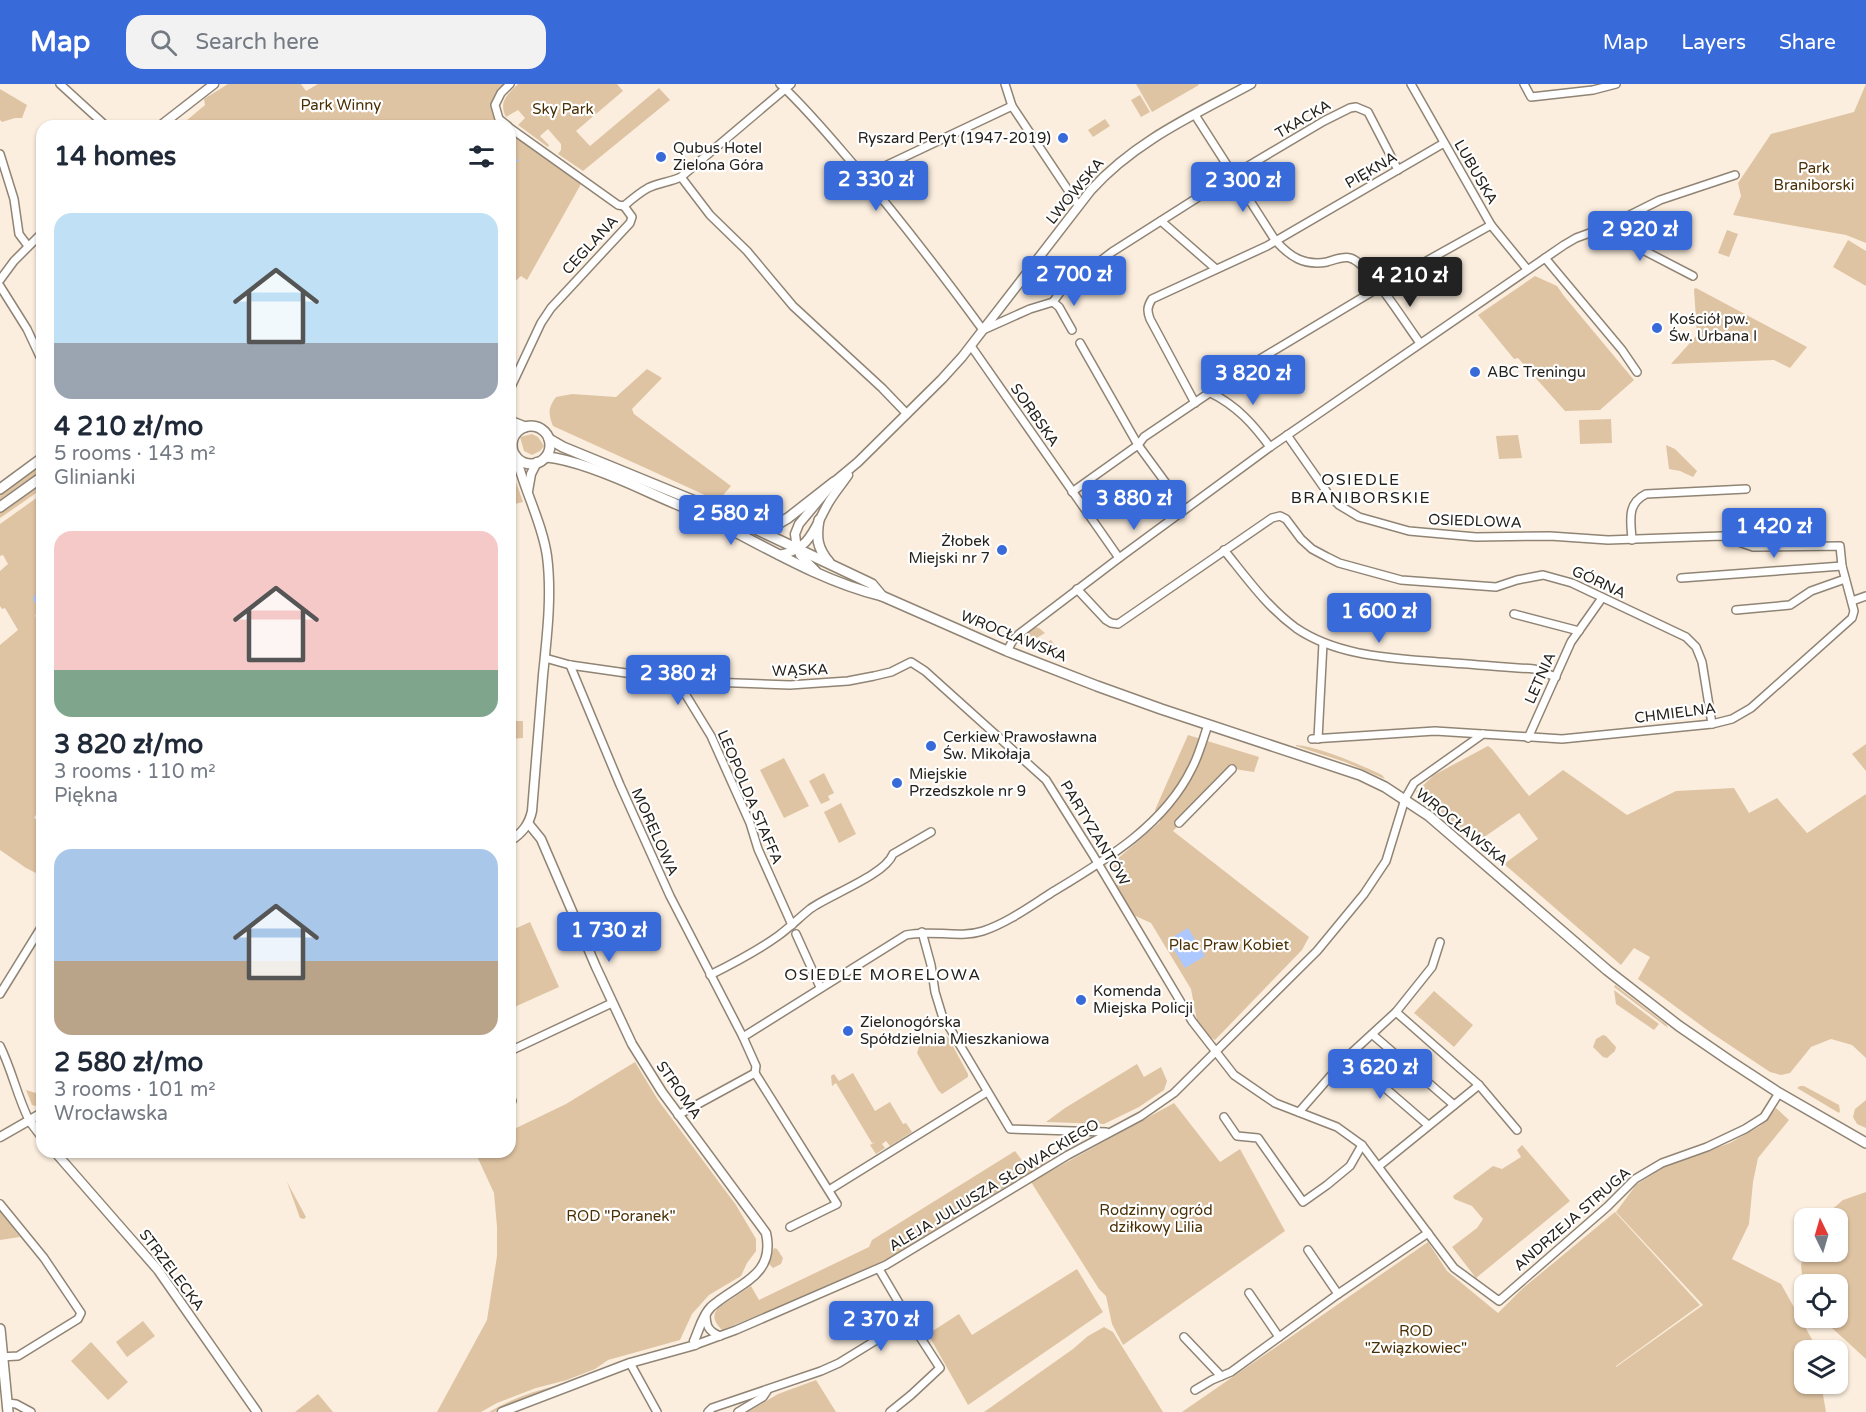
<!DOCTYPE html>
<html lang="en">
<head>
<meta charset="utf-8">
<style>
	body { margin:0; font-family:"Varela Round",sans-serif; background:#f2f2f3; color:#1f2937; height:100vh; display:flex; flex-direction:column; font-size:22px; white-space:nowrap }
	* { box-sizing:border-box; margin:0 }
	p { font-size:20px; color:#747a83 }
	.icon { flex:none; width:33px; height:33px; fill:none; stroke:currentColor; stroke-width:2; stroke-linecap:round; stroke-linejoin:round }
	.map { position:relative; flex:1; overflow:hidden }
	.sheet { position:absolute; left:36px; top:36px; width:480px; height:1038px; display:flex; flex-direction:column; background:#fff; border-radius:18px; box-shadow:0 2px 4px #0004 }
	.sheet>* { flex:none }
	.needle { width:39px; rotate:355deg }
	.fabs { position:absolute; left:1794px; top:1124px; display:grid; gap:12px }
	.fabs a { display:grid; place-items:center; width:54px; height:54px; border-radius:12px; background:#fff; box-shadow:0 2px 4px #0004; font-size:30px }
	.price { position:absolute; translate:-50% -51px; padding:0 14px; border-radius:6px; background:#396ada; color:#fff; font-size:20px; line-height:39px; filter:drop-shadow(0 2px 3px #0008) }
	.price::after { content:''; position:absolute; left:50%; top:36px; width:18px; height:14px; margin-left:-9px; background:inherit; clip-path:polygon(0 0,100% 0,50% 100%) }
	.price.on { background:#222; color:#fff }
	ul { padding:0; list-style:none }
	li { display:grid; align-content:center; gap:12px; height:318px; padding:0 18px }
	li span { display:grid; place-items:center; height:186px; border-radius:18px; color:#555 }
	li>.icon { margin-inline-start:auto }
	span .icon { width:108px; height:108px; fill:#fffc; stroke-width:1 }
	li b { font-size:26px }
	h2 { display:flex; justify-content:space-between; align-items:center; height:72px; padding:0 18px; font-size:26px }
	header { display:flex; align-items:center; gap:36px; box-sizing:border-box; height:84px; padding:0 30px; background:#396ada; color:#fff }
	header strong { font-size:28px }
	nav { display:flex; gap:33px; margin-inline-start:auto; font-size:21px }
	.search { width:420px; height:54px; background:#f2f2f3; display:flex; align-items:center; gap:15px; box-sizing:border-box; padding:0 21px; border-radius:18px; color:#747a83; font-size:22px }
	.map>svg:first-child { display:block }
</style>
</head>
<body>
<header>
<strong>Map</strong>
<div class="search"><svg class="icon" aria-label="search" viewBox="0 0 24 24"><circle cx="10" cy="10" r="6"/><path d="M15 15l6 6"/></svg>Search here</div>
<nav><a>Map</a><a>Layers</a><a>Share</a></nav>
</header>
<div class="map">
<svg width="1866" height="1328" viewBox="0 0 1866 1328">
	<rect width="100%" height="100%" fill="#fbeede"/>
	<g fill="#dfc4a3">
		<path d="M228,0H301L306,7L318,0H505C495,17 485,25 501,42H180L205,21L204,15Z"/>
		<path d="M518,0H617L623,7L576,47L590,62L659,4L670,16L583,87L558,70L561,66V60L548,45L540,52L549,61L548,63L518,41L525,34L518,26L506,33C498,18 508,10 518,0Z"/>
		<path d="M1136,0H1198L1199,1L1152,28Z"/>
		<path d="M1866,0V159L1846,151L1733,131L1741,112L1738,99L1771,50L1854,28Z"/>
		<path d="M0,5L27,21L22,34H15L2,38L0,36Z"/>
		<path d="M1140,11L1150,28L1141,33L1131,16Z"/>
		<path d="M1105,35L1110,42L1093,53L1088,46Z"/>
		<path d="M510,49L581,100L527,196L521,192L510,202Z"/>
		<path d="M1727,146L1738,150L1729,173L1718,169Z"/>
		<path d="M1848,156L1866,167V202L1833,183Z"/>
		<path d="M1535,192L1557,202L1564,212L1634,296L1600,326L1565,327L1518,274L1514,275L1478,231Z"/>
		<path d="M1696,204L1807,263L1790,284L1774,276L1671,280L1697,251L1694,205Z"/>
		<path d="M647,285L662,294L632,325L634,330L731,402L718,417L553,342C548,329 548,324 556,313L572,310L616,313Z"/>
		<path d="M1611,335L1612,359L1580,360L1579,336Z"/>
		<path d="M532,350L538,353L544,362L540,367L532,371L524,367L520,353Z"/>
		<path d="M1518,351L1522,374L1499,375L1496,352Z"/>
		<path d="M1666,361L1675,365L1697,387L1693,393L1680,387L1669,385Z"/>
		<path d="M510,381L523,418L515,420L513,419L512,411H510Z"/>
		<path d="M39,382L42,388L0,418V410Z"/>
		<path d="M42,399V405L0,434V428Z"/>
		<path d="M42,410V528L35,531L42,552V718L34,734L42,739V792L26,784L0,766V561L18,546L5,524L2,525L0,522V487L8,480L3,471L0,472V440Z"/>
		<path d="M1035,543L1039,544L1045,549L1035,555L1038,558L1043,556L1046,559L1051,556L1066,577L1030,563L1021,557V554Z"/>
		<path d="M510,637H523V654L510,655Z"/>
		<path d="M1188,651L1259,673L1254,688L1234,685L1173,747L1309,853L1302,866L1215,956L1206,951L1197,937L1191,905L1151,839L1129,829L1116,804L1118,795L1113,787L1115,777L1160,738L1155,726Z"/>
		<path d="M1866,660V687L1852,670Z"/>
		<path d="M1296,661C1320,663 1361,681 1382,691L1385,695L1345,678L1296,662Z"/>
		<path d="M1488,662L1492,665L1529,712L1563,686L1627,731L1676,707L1734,704L1749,729L1777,714L1807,749L1866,710V974L1852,961L1831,955L1811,963L1790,989L1781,991L1770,988L1710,948L1638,895L1650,873L1634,864L1621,881L1504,780L1538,755L1519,729L1477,758L1416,708L1434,691Z"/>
		<path d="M784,674L809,722L784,734L760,686Z"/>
		<path d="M824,689L834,709L828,712L830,716L821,720L809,697Z"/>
		<path d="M841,719L856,750L839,759L824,728Z"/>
		<path d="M530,838L559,903L510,925V847Z"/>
		<path d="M1615,901L1666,940L1668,944L1614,903Z"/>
		<path d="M1614,906L1659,940L1654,946L1616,920Z"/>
		<path d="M1434,907L1473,941L1454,963L1414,929Z"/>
		<path d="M941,951L948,953L968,990V993L942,1010L938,1006L917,969L919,963Z"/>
		<path d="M1603,951L1606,952L1616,963L1615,967L1607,974L1603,973L1593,963L1596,955Z"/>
		<path d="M635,978L658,1016L736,1121L756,1155V1167L747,1179L741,1192L709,1211L692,1230L680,1256L608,1276L595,1285L567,1296L536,1304L497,1319L481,1328H437L487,1236L497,1172V1143L494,1109L475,1068H510V1047L566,1020Z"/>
		<path d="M1137,980L1144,993L1161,983L1167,997L1164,1006L1139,1023L1104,1040L1046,1038L1065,1024Z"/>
		<path d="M853,989L875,1027L890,1018L903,1040L906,1039L912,1048L890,1062L886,1057L882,1060L885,1064L876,1070L870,1061L875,1058L872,1059L836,999L832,1002L831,992L834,990L839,997Z"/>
		<path d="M1800,1002H1804L1839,1021L1840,1027L1839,1029L1797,1004Z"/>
		<path d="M26,1006L42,1011V1020L36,1022L32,1021Z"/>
		<path d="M1866,1016V1044L1857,1040L1853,1033L1855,1025Z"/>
		<path d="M1174,1019L1220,1078L1240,1065L1285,1147L1123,1261L1112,1240L1106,1212L1099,1205L1031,1098Z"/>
		<path d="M1776,1024L1789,1036L1758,1074L1753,1098L1749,1140L1732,1175L1781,1200L1814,1259L1816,1266H1804V1299H1821L1826,1328H1182L1428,1158L1447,1187L1498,1229L1522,1205L1615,1128L1700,1221L1616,1282V1283L1703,1221L1616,1128L1636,1101L1667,1081L1730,1059L1760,1042Z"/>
		<path d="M1522,1061L1570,1117L1476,1194L1452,1163L1477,1144L1483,1135L1472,1122L1454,1115L1453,1112L1493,1082L1502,1085L1521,1073L1517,1066Z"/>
		<path d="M1015,1067L1024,1079L1036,1072L1047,1080L890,1174L856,1191L722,1246C715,1238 711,1233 718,1224L751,1202L759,1216L869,1163L872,1156Z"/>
		<path d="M287,1098L306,1133L304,1135L300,1134Z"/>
		<path d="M1866,1108V1275L1820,1233H1838V1200H1804V1207L1801,1182L1804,1165V1167H1838V1134H1822L1843,1116Z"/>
		<path d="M0,1127L20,1153L0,1156Z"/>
		<path d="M774,1164L777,1165L783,1174L781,1180L773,1184L768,1179Z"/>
		<path d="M1077,1185L1103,1228L968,1321L928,1250L959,1230L972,1251Z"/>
		<path d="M143,1237L155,1252L127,1273L116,1258Z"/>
		<path d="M1104,1243L1113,1248L1163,1328H984L1073,1265L1088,1252Z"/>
		<path d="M91,1258L128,1298L108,1316L71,1277Z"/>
		<path d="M816,1296L836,1328H748L778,1310Z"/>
		<path d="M559,1301L526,1313L494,1328H489C511,1315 534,1307 559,1301Z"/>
		<path d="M318,1310L333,1328H295Z"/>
	</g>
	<g fill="#adc8fe">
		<path d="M42,484V518L35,519L33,515L39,504L37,488Z"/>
		<path d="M1188,844L1205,872L1185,884L1168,856Z"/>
	</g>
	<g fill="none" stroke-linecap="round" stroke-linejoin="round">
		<path stroke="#adc8fe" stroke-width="2" d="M510,88L514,87L515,78L518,76"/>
		<g stroke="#908475" stroke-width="10">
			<g id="minor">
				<path d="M60,0L106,42"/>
				<path d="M780,0C807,25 830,53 854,81C899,134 942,190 983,246L1030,225L1053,218"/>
				<path d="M1005,0L1012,22L1078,121"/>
				<path d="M1411,0L1491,141L1527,185"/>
				<path d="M1524,0L1531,13L1593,6L1616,0"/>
				<path d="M1195,31L1275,156C1290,173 1304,182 1327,178C1334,176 1343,172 1350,174C1368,178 1407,242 1420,259"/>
				<path d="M508,42L499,35L495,21L501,9L510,0"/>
				<path d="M510,44L618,121L624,122"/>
				<path d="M0,70L14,115L19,150L28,162"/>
				<path d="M864,92L1012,22"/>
				<path d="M681,93L710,131L747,167L793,222L882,304L907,330"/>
				<path d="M624,122C632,115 639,109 648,104C658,99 670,98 681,93L791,0"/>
				<path d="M1161,137L1216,185"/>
				<path d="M1606,143L1612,150L1693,192"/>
				<path d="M1545,174L1622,266L1637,288"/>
				<path d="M0,196L14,177L42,149"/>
				<path d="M0,202L27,245L42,277"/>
				<path d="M1053,218L1061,207L1112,168L1233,91L1324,37L1350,24L1356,23L1368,28L1398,86"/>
				<path d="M1053,218L1059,223L1072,246"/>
				<path d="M1080,259L1138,361L1185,425"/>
				<path d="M971,262L1119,474"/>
				<path d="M510,305L541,239L551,224L630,139L632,133L624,122"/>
				<path d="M1211,309C1237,322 1253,340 1270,363"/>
				<path d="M1195,319L1150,235C1147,227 1147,223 1152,215L1267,162L1444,59"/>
				<path d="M1287,351L1329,411L1339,421L1359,433L1409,447L1476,453L1550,452L1608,456L1722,452L1753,463L1840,462L1842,482L1854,527L1852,534L1751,624L1732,635L1712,640L1562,655L1435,647L1312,655"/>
				<path d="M1072,408L1138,361L1144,353L1255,278L1380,203L1491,141"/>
				<path d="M1632,456C1631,437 1626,420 1646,410L1746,405"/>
				<path d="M1224,466C1246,493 1267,523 1296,544C1337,572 1390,574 1438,578C1470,580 1502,583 1534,585L1556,593"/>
				<path d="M1681,494L1842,482"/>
				<path d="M1077,505L1106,536L1111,539L1118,540L1272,434L1280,432L1286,435L1301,455L1312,465L1327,473L1339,479L1401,496L1496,503L1517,496L1543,491L1572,499L1686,553L1696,563L1702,578L1712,640"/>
				<path d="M1852,517L1866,512"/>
				<path d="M1736,526L1790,521L1811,507L1845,495"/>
				<path d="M1514,530L1579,547"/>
				<path d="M1007,567L1013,556L1019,550L1119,474L1270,363L1564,161L1576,154L1606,143L1660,116L1735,91"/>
				<path d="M545,574L570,581L682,597L790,601L848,597L874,592L891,588L911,578L925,587L1046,696L1093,771L1192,937L1234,991L1275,1019L1337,1043L1362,1061L1454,1184L1499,1217L1607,1123L1635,1095L1662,1079L1707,1063L1745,1045L1764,1033L1779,1009"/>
				<path d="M570,581L620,701L670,812L743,953"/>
				<path d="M682,597L681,603L711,652L750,739L758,765L792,841"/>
				<path d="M1528,654L1571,558L1602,514"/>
				<path d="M1318,655L1323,559"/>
				<path d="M1179,739L1232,685"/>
				<path d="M922,848L931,881L935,908L942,931L1010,1045L1106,1048"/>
				<path d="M796,850L820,903"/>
				<path d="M710,891C734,879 757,867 778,852C789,844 799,834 810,825C829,811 885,791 893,770L931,748"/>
				<path d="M0,910L42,842"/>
				<path d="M1396,928L1479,1001L1517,1046"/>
				<path d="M1373,951L1454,1021"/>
				<path d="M0,962C12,986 17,1012 29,1036"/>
				<path d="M510,967L612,919"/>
				<path d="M1348,972L1428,1041"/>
				<path d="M755,989L837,1120L790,1143"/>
				<path d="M510,1011L512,1017"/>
				<path d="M1299,1028L1348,972L1396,928L1432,883L1440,858"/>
				<path d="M678,1031L755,989L756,982L743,953L906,851C931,845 958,855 983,847C1007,839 1029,823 1051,809C1104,777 1164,742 1192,684C1199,671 1203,655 1208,641"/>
				<path d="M1224,1033L1237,1052L1258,1054L1303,1118L1327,1101L1350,1082L1362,1061"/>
				<path d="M1379,1082L1479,1001"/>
				<path d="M829,1106L987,1008"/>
				<path d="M0,1120L44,1174L81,1229L78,1235L18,1272L0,1273"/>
				<path d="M1249,1209L1279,1253"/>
				<path d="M1338,1210L1428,1149"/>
				<path d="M706,1229C706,1242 708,1247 720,1252"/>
				<path d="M1184,1253L1221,1292"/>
				<path d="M695,1261L736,1246L886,1181L1068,1071L1141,1032L1174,1009L1317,867L1364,810L1386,777L1405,715L1414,699L1483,650"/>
				<path d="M630,1279L657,1328"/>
				<path d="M1195,1306L1212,1296L1231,1288L1338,1210L1308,1166"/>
				<path d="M7,1319L16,1320L31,1328"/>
				<path d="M708,1328L712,1324L821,1287L839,1279L909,1236L879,1185"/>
				<path d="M738,1328L763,1313L767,1307"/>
				<path d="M890,1328L911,1311L940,1284L909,1236"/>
			</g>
		</g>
		<g stroke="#908475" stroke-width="11">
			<g id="tertiary">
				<path d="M160,42L214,0"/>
				<path d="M528,407L531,390L537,378"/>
				<path d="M779,471C812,465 814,443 829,418C835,408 842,400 848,391"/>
				<path d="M816,487L800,471L796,458L795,450L799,440L834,398L858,378L942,295L962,273L1091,106C1135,57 1194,31 1251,0"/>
				<path d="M510,757C522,749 529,741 532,727C536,682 539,636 543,591C547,552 552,511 547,472C542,438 524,406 516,372"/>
				<path d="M29,1036L42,1053"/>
				<path d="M0,1053L42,1029"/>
				<path d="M55,1068L158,1186L257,1328"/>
				<path d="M502,1328L630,1279L695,1261L694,1257C699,1246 702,1232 711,1223C736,1200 776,1193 766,1149L662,1008L632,960L596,883L541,755L528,739"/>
			</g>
		</g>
		<g stroke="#908475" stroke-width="12">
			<g id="secondary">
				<path d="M510,337L525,343"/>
				<circle cx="531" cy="361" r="19"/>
				<path d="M549,355L563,363L707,422L872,500L882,512"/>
				<path d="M547,373C577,376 623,396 651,409C675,420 699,429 722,441C774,468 825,498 882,512L1007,567L1097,602L1161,625L1360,691L1385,703L1429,732L1607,886L1679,942L1730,977L1779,1009L1866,1059"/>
				<path d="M0,405L42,374"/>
				<path d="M0,423L42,393"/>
				<path d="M819,436C816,453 817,464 829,478"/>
				<path d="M758,445L776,441L788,434L834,398"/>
				<path d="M0,1245L8,1328"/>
			</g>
		</g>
		<use href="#minor" stroke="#fff" stroke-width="7"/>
		<use href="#tertiary" stroke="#fff" stroke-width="8"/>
		<use href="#secondary" stroke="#fff" stroke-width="9"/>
	</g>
	<g fill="#396ada" stroke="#fff" stroke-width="2">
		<circle cx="1063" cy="54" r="6"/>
		<circle cx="661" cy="73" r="6"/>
		<circle cx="1657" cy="244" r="6"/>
		<circle cx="1475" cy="288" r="6"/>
		<circle cx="1002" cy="466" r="6"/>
		<circle cx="931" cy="662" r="6"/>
		<circle cx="897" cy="699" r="6"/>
		<circle cx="1081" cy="916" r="6"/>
		<circle cx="848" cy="947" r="6"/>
	</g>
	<g text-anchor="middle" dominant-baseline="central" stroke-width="4.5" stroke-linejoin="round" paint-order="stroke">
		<g font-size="15" fill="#4a2f04" stroke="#fff">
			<text x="341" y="21">Park Winny</text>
			<text x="563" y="25">Sky Park</text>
			<text x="1814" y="84">Park<tspan x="1814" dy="17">Braniborski</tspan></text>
			<text x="1229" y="861">Plac Praw Kobiet</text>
			<text x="1156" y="1126">Rodzinny ogród<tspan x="1156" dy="17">dziłkowy Lilia</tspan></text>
			<text x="621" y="1132">ROD "Poranek"</text>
			<text x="1416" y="1247">ROD<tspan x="1416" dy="17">"Związkowiec"</tspan></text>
		</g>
		<g font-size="15" fill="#25211b" stroke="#fff">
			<text transform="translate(1303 35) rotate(-30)">TKACKA</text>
			<text transform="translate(1371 86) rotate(-30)">PIĘKNA</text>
			<text transform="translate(1476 88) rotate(60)">LUBUSKA</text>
			<text transform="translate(1075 107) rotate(-50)">LWOWSKA</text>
			<text transform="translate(590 161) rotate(-47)">CEGLANA</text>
			<text transform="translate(1035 331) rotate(55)">SORBSKA</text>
			<text transform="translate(1475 437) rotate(2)">OSIEDLOWA</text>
			<text transform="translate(1599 498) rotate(25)">GÓRNA</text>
			<text transform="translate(1014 552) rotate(22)">WROCŁAWSKA</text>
			<text transform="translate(800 586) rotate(-2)">WĄSKA</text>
			<text transform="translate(1540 594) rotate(-66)">LETNIA</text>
			<text transform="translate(1675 629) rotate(-7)">CHMIELNA</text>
			<text transform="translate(750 713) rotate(67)">LEOPOLDA STAFFA</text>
			<text transform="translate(1462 743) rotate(39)">WROCŁAWSKA</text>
			<text transform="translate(655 748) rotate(66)">MORELOWA</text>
			<text transform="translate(1095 749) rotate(59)">PARTYZANTÓW</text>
			<text transform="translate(679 1006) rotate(55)">STROMA</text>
			<text transform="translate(994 1101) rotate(-31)">ALEJA JULIUSZA SŁOWACKIEGO</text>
			<text transform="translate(1572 1135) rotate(-41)">ANDRZEJA STRUGA</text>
			<text transform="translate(172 1186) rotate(53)">STRZELECKA</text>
		</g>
		<g font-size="15" fill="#25211b" stroke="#fff" text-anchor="start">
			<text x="1051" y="54" text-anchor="end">Ryszard Peryt (1947-2019)</text>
			<text x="673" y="64">Qubus Hotel<tspan x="673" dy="17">Zielona Góra</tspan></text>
			<text x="1669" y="235">Kościół pw.<tspan x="1669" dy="17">Św. Urbana I</tspan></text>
			<text x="1487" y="288">ABC Treningu</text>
			<text x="990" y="457" text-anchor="end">Żłobek<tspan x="990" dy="17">Miejski nr 7</tspan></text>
			<text x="943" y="653">Cerkiew Prawosławna<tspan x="943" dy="17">Św. Mikołaja</tspan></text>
			<text x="909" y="690">Miejskie<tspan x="909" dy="17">Przedszkole nr 9</tspan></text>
			<text x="1093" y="907">Komenda<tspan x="1093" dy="17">Miejska Policji</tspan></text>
			<text x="860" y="938">Zielonogórska<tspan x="860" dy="17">Spółdzielnia Mieszkaniowa</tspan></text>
		</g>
		<g font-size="16" letter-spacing="1.5" fill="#25211b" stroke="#fff">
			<text x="1361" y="396">OSIEDLE<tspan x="1361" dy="18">BRANIBORSKIE</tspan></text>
			<text x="883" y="891">OSIEDLE MORELOWA</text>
		</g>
	</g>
</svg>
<div class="fabs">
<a><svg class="needle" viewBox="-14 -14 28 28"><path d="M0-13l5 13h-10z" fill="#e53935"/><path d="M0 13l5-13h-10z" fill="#747a83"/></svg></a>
<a><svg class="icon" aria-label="locate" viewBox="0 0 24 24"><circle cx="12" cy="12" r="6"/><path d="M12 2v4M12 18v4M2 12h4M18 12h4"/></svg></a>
<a><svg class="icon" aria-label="layers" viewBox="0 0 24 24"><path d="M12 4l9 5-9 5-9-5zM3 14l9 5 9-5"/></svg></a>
</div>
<b class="price" style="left:876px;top:128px">2 330 zł</b>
<b class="price" style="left:1243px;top:129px">2 300 zł</b>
<b class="price" style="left:1640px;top:178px">2 920 zł</b>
<b class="price" style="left:1074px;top:223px">2 700 zł</b>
<b class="price on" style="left:1410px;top:224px">4 210 zł</b>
<b class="price" style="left:1253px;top:322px">3 820 zł</b>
<b class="price" style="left:1134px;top:447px">3 880 zł</b>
<b class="price" style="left:731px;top:462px">2 580 zł</b>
<b class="price" style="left:1774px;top:475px">1 420 zł</b>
<b class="price" style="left:1379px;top:560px">1 600 zł</b>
<b class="price" style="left:678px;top:622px">2 380 zł</b>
<b class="price" style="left:609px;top:879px">1 730 zł</b>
<b class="price" style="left:1380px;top:1016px">3 620 zł</b>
<b class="price" style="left:881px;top:1268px">2 370 zł</b>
<section class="sheet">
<h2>14 homes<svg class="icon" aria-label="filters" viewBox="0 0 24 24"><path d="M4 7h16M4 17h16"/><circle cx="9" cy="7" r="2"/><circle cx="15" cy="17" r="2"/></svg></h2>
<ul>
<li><span style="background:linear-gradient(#bfe0f5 70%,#9aa5b1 0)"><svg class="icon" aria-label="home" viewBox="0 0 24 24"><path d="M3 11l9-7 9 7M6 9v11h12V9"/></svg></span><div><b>4 210 zł/mo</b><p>5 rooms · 143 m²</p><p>Glinianki</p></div></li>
<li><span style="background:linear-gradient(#f6c9c9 75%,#7fa58c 0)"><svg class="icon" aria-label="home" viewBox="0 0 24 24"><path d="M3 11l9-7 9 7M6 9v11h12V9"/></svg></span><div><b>3 820 zł/mo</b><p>3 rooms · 110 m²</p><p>Piękna</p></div></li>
<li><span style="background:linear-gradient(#a9c7e8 60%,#b9a48a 0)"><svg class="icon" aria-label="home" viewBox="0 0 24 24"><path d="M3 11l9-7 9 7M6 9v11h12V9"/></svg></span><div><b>2 580 zł/mo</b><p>3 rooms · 101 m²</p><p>Wrocławska</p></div></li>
</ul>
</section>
</div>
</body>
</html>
